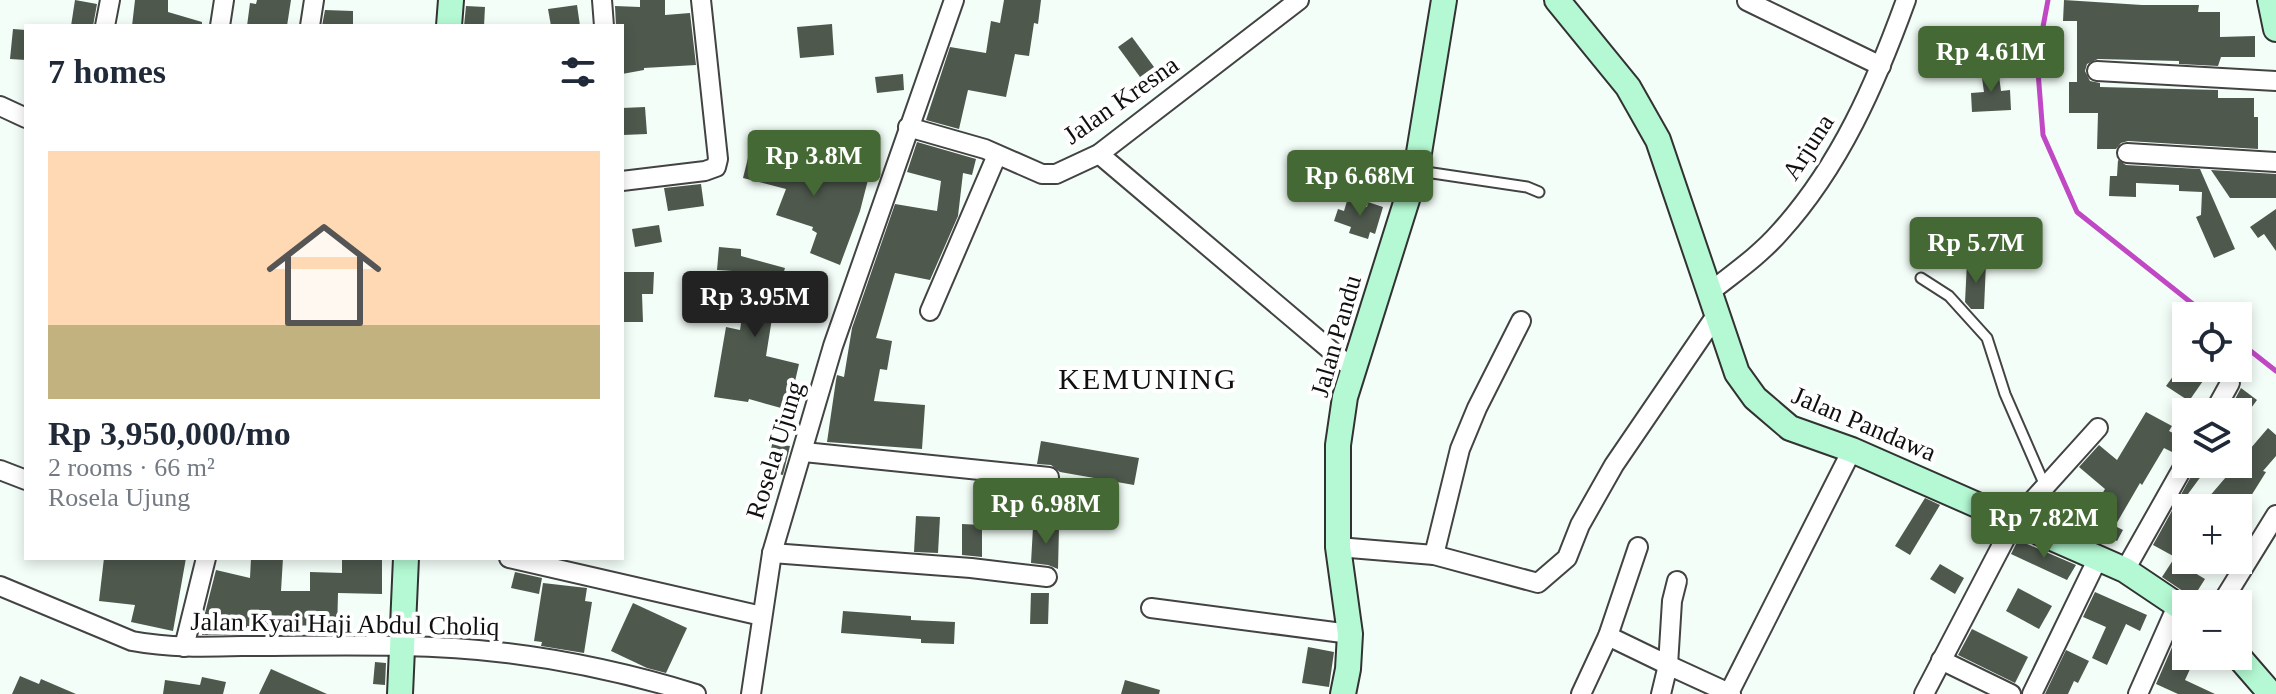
<!DOCTYPE html>
<html lang="en">
<head>
<meta charset="utf-8">
<style>
	body { margin:0; font-family:Georgia,serif; background:#f6f6f7; color:#1f2937; height:100vh; display:flex; flex-direction:column; font-size:30px; white-space:nowrap }
	* { box-sizing:border-box; margin:0 }
	p { font-size:26px; color:#747a83 }
	.icon { flex:none; width:44px; height:44px; fill:none; stroke:currentColor; stroke-width:2; stroke-linecap:round; stroke-linejoin:round }
	.map { position:relative; flex:1; overflow:hidden }
	.sheet { position:absolute; left:24px; top:24px; width:600px; height:536px; display:flex; flex-direction:column; background:#fff; border-radius:0px; box-shadow:0 4px 12px #0003 }
	.sheet>* { flex:none }
	.buttons { position:absolute; left:2172px; top:302px; display:grid; gap:16px }
	.buttons a { display:grid; place-items:center; width:80px; height:80px; border-radius:0px; background:#fff; box-shadow:0 4px 12px #0003; font-size:40px }
	.price { position:absolute; translate:-50% -68px; padding:0 18px; border-radius:8px; background:#456934; color:#fff; font-size:26px; line-height:52px; filter:drop-shadow(0 2px 4px #0008) }
	.price::after { content:''; position:absolute; left:50%; top:48px; width:24px; height:18px; margin-left:-12px; background:inherit; clip-path:polygon(0 0,100% 0,50% 100%) }
	.price.on { background:#222; color:#fff }
	ul { padding:0; list-style:none }
	li { display:grid; align-content:center; gap:16px; height:424px; padding:0 24px }
	li span { display:grid; place-items:center; height:248px; border-radius:0px; color:#555 }
	li>.icon { margin-inline-start:auto }
	span .icon { width:144px; height:144px; fill:#fffc; stroke-width:1 }
	li b { font-size:34px }
	h2 { display:flex; justify-content:space-between; align-items:center; height:96px; padding:0 24px; font-size:34px }
	.map>svg:first-child { display:block }
</style>
</head>
<body>
<div class="map">
<svg width="2276" height="694" viewBox="0 0 2276 694">
	<rect width="100%" height="100%" fill="#f4fef8"/>
	<g fill="none" stroke-linecap="round" stroke-linejoin="round">
		<g stroke="#c048c5" stroke-width="5">
			<path d="M2048,0L2037,59L2043,135L2077,212L2208,316"/>
			<path d="M2238,341L2276,371"/>
		</g>
	</g>
	<g fill="#4e584d">
		<path d="M75,0L97,4L93,26H71Z"/>
		<path d="M135,0H168V12L202,22V26H132Z"/>
		<path d="M257,0H291L287,26H247L250,3L256,4Z"/>
		<path d="M640,0H665V15L690,13L696,65L644,68V70L622,74V26H616L615,6L640,7Z"/>
		<path d="M1004,0H1041L1038,24L1034,23L1029,56L1015,54L1006,97L968,90L959,129L926,120L950,47L986,53L991,21L1000,23Z"/>
		<path d="M2064,0L2142,5H2199L2198,12H2220V37L2255,36V57H2221L2218,66L2179,64V61L2098,59L2087,64L2085,71L2090,81L2100,83V87L2218,90V98H2254V117H2258V149L2128,141L2121,143L2116,149H2097L2098,113H2069V82H2077V21H2063Z"/>
		<path d="M577,5L580,26H551L548,9Z"/>
		<path d="M466,6L485,7L484,26H464Z"/>
		<path d="M325,10L353,11V26H322Z"/>
		<path d="M832,24L834,55L800,58L797,27Z"/>
		<path d="M13,29L26,30V60L10,59Z"/>
		<path d="M1132,37L1154,67L1140,77L1118,47Z"/>
		<path d="M1998,68L2001,91L2010,90L2011,110L1972,112L1971,93L1984,92L1981,71Z"/>
		<path d="M903,74L904,90L877,93L875,77Z"/>
		<path d="M645,107L647,134L623,135L622,108Z"/>
		<path d="M917,142L976,159L972,175L963,173L958,216L930,280L895,273L876,338L892,341L887,370L880,369L874,401L925,405L922,449L827,442L836,380L837,375L844,377L852,328L895,204L937,211L941,181L907,172Z"/>
		<path d="M750,150L806,164L810,156L828,162L827,165L869,176L860,211L840,265L810,253L817,233L812,230L813,227L776,215L786,189L743,178Z"/>
		<path d="M2118,160L2126,165L2200,169L2235,249L2214,258L2196,217L2201,215L2202,192L2179,191V185L2136,183V197L2109,196L2110,176H2117Z"/>
		<path d="M2211,170L2276,174V198H2230Z"/>
		<path d="M701,184L704,206L668,211L664,188Z"/>
		<path d="M1347,201L1367,207L1368,202L1383,207L1375,234L1370,232L1368,239L1349,233L1351,227L1334,221L1338,209L1344,211Z"/>
		<path d="M2276,209V251L2264,234L2258,238L2250,227Z"/>
		<path d="M659,225L662,242L635,247L632,229Z"/>
		<path d="M719,247L741,249V256L785,268L777,295L785,296L782,313L773,312L766,356L799,364L793,390L798,391L792,411L749,399L748,402L714,397L726,327L740,330L748,278H746L748,272L717,270Z"/>
		<path d="M1967,262L1986,263L1984,309H1971L1965,302Z"/>
		<path d="M624,272H654L653,294H642L643,322H623Z"/>
		<path d="M2179,368H2212L2189,401L2166,386Z"/>
		<path d="M2241,388L2257,400L2238,426V412H2228Z"/>
		<path d="M2146,412L2172,426L2169,431L2181,437L2172,452L2164,448L2142,485L2140,483L2115,526L2123,530L2117,541L2083,526L2105,489L2079,467L2099,445L2117,460Z"/>
		<path d="M2268,428L2276,435V456L2263,471L2266,472L2241,512H2238V508H2186V560H2203L2195,573L2205,579L2193,598L2162,577L2175,557L2153,545L2198,464H2210L2188,494L2202,505Z"/>
		<path d="M1041,441L1139,458L1134,485L1060,472L1051,465L1037,464Z"/>
		<path d="M772,444L790,446L783,475L767,472Z"/>
		<path d="M1925,498L1940,505L1910,555L1895,546Z"/>
		<path d="M2049,500L2074,514L2066,528L2040,516Z"/>
		<path d="M916,516L940,517L938,553L914,552Z"/>
		<path d="M962,524L982,525V557L962,555Z"/>
		<path d="M1033,527L1059,528L1058,569L1048,565L1031,563Z"/>
		<path d="M2018,540L2076,565L2067,580L2011,554Z"/>
		<path d="M104,558H186L173,631L131,622L135,605L99,601Z"/>
		<path d="M251,558H283L281,591H310V572L342,573V560H382V594L338,593L337,634H321V625L288,626V630H275V626H247L246,634L202,635L203,621L216,570L250,578Z"/>
		<path d="M1940,564L1964,578L1955,594L1930,579Z"/>
		<path d="M515,572L542,578L539,594L511,588Z"/>
		<path d="M543,583L587,588L585,601L592,602L584,653L541,646L542,642L534,641Z"/>
		<path d="M2018,588L2052,606L2039,629L2006,611Z"/>
		<path d="M2095,592L2147,615L2140,631L2126,624L2107,665L2092,658L2106,627L2083,617Z"/>
		<path d="M1031,593H1049L1048,624H1030Z"/>
		<path d="M633,603L687,628L666,673L647,668L611,651Z"/>
		<path d="M843,611L911,616V620L955,622L954,644L921,643V639L841,633Z"/>
		<path d="M1972,629L2028,657L2015,683L1958,655Z"/>
		<path d="M2173,645L2186,651V656H2196L2185,680L2215,694H2178L2156,684Z"/>
		<path d="M1308,647L1334,652L1329,687L1302,683Z"/>
		<path d="M2066,650L2089,661L2078,683L2074,681L2068,694H2045Z"/>
		<path d="M375,662L386,663L385,685L373,684Z"/>
		<path d="M271,669L327,694H259Z"/>
		<path d="M20,676L39,684L41,679L76,694H12Z"/>
		<path d="M202,677L226,682L223,694H163L165,680L200,685Z"/>
		<path d="M1125,680L1160,690L1159,694H1121Z"/>
	</g>
	<g fill="none" stroke-linecap="round" stroke-linejoin="round">
		<g stroke="#434343" stroke-width="13">
			<g id="lane">
				<path d="M1419,171L1527,187L1539,192"/>
				<path d="M1921,278L1949,296L1987,338L2005,394L2046,488"/>
			</g>
		</g>
		<g stroke="#434343" stroke-width="22">
			<g id="street">
				<path d="M602,0L604,26"/>
				<path d="M1747,1L1881,66"/>
				<path d="M105,26L110,0"/>
				<path d="M220,26L224,0"/>
				<path d="M310,26L314,0"/>
				<path d="M2097,71L2276,81"/>
				<path d="M0,106L26,118"/>
				<path d="M908,127L985,149L1042,174H1056L1099,154L1299,0"/>
				<path d="M2127,153L2276,162"/>
				<path d="M1099,154L1354,370"/>
				<path d="M622,181L705,171L716,167L718,159L701,0"/>
				<path d="M1710,292C1734,273 1760,255 1780,232C1840,166 1876,83 1906,0"/>
				<path d="M930,311L997,155"/>
				<path d="M2214,412L2230,383"/>
				<path d="M804,452L1049,477"/>
				<path d="M0,470L26,480"/>
				<path d="M1338,547L1434,555L1538,583L1567,558L1580,525L1614,465L1717,314"/>
				<path d="M772,553L971,568L1047,577"/>
				<path d="M1434,555L1460,449L1477,408L1521,321"/>
				<path d="M509,558L762,616"/>
				<path d="M2125,570L2186,462"/>
				<path d="M0,586L132,641C169,648 205,647 242,646C295,646 348,645 401,646C502,647 599,664 696,694"/>
				<path d="M2221,604L2276,515"/>
				<path d="M1151,608L1350,634"/>
				<path d="M1608,636L1668,665L1672,601L1677,581"/>
				<path d="M184,647L206,558"/>
				<path d="M1941,660L2011,694"/>
				<path d="M751,694L772,553L833,346L954,0"/>
				<path d="M1581,694L1608,636L1638,547"/>
				<path d="M1661,694L1668,665L1729,693"/>
				<path d="M1731,694L1729,693L1852,450"/>
				<path d="M1924,694L2015,520L2098,428"/>
				<path d="M2032,694L2098,558"/>
				<path d="M2138,694L2177,606"/>
			</g>
		</g>
		<g stroke="#323232" stroke-width="28">
			<g id="secondary">
				<path d="M1557,0L1628,87L1658,140L1737,373L1755,398L1790,428L1852,450L2125,570L2186,611"/>
				<path d="M2270,0L2276,29"/>
				<path d="M449,26L451,0"/>
				<path d="M2238,656L2271,694"/>
				<path d="M400,694L406,558"/>
				<path d="M1343,694L1348,669L1350,634L1338,547V445L1345,397L1416,171L1444,0"/>
			</g>
		</g>
		<use href="#lane" stroke="#fff" stroke-width="9"/>
		<use href="#street" stroke="#fff" stroke-width="18"/>
		<use href="#secondary" stroke="#b4f9d3" stroke-width="24"/>
	</g>
	<g text-anchor="middle" dominant-baseline="central" stroke-width="8" stroke-linejoin="round" paint-order="stroke">
		<g font-size="26" fill="#101010" stroke="#fff">
			<text transform="translate(1121 100) rotate(-35)">Jalan Kresna</text>
			<text transform="translate(1808 147) rotate(-57)">Arjuna</text>
			<text transform="translate(1336 336) rotate(-74)">Jalan Pandu</text>
			<text transform="translate(1864 424) rotate(23)">Jalan Pandawa</text>
			<text transform="translate(775 450) rotate(-73)">Rosela Ujung</text>
			<text transform="translate(345 624) rotate(1)">Jalan Kyai Haji Abdul Choliq</text>
		</g>
		<g font-size="30" letter-spacing="2" fill="#101010" stroke="#fff">
			<text x="1148" y="378">KEMUNING</text>
		</g>
	</g>
</svg>
<div class="buttons">
<a><svg class="icon" aria-label="locate" viewBox="0 0 24 24"><circle cx="12" cy="12" r="6"/><path d="M12 2v4M12 18v4M2 12h4M18 12h4"/></svg></a>
<a><svg class="icon" aria-label="layers" viewBox="0 0 24 24"><path d="M12 4l9 5-9 5-9-5zM3 14l9 5 9-5"/></svg></a>
<a>+</a>
<a>−</a>
</div>
<b class="price" style="left:1991px;top:94px">Rp 4.61M</b>
<b class="price" style="left:814px;top:198px">Rp 3.8M</b>
<b class="price" style="left:1360px;top:218px">Rp 6.68M</b>
<b class="price" style="left:1976px;top:285px">Rp 5.7M</b>
<b class="price on" style="left:755px;top:339px">Rp 3.95M</b>
<b class="price" style="left:1046px;top:546px">Rp 6.98M</b>
<b class="price" style="left:2044px;top:560px">Rp 7.82M</b>
<section class="sheet">
<h2>7 homes<svg class="icon" aria-label="filters" viewBox="0 0 24 24"><path d="M4 7h16M4 17h16"/><circle cx="9" cy="7" r="2"/><circle cx="15" cy="17" r="2"/></svg></h2>
<ul>
<li><span style="background:linear-gradient(#ffd9b3 70%,#c2b280 0)"><svg class="icon" aria-label="home" viewBox="0 0 24 24"><path d="M3 11l9-7 9 7M6 9v11h12V9"/></svg></span><div><b>Rp 3,950,000/mo</b><p>2 rooms · 66 m²</p><p>Rosela Ujung</p></div></li>
</ul>
</section>
</div>
</body>
</html>
